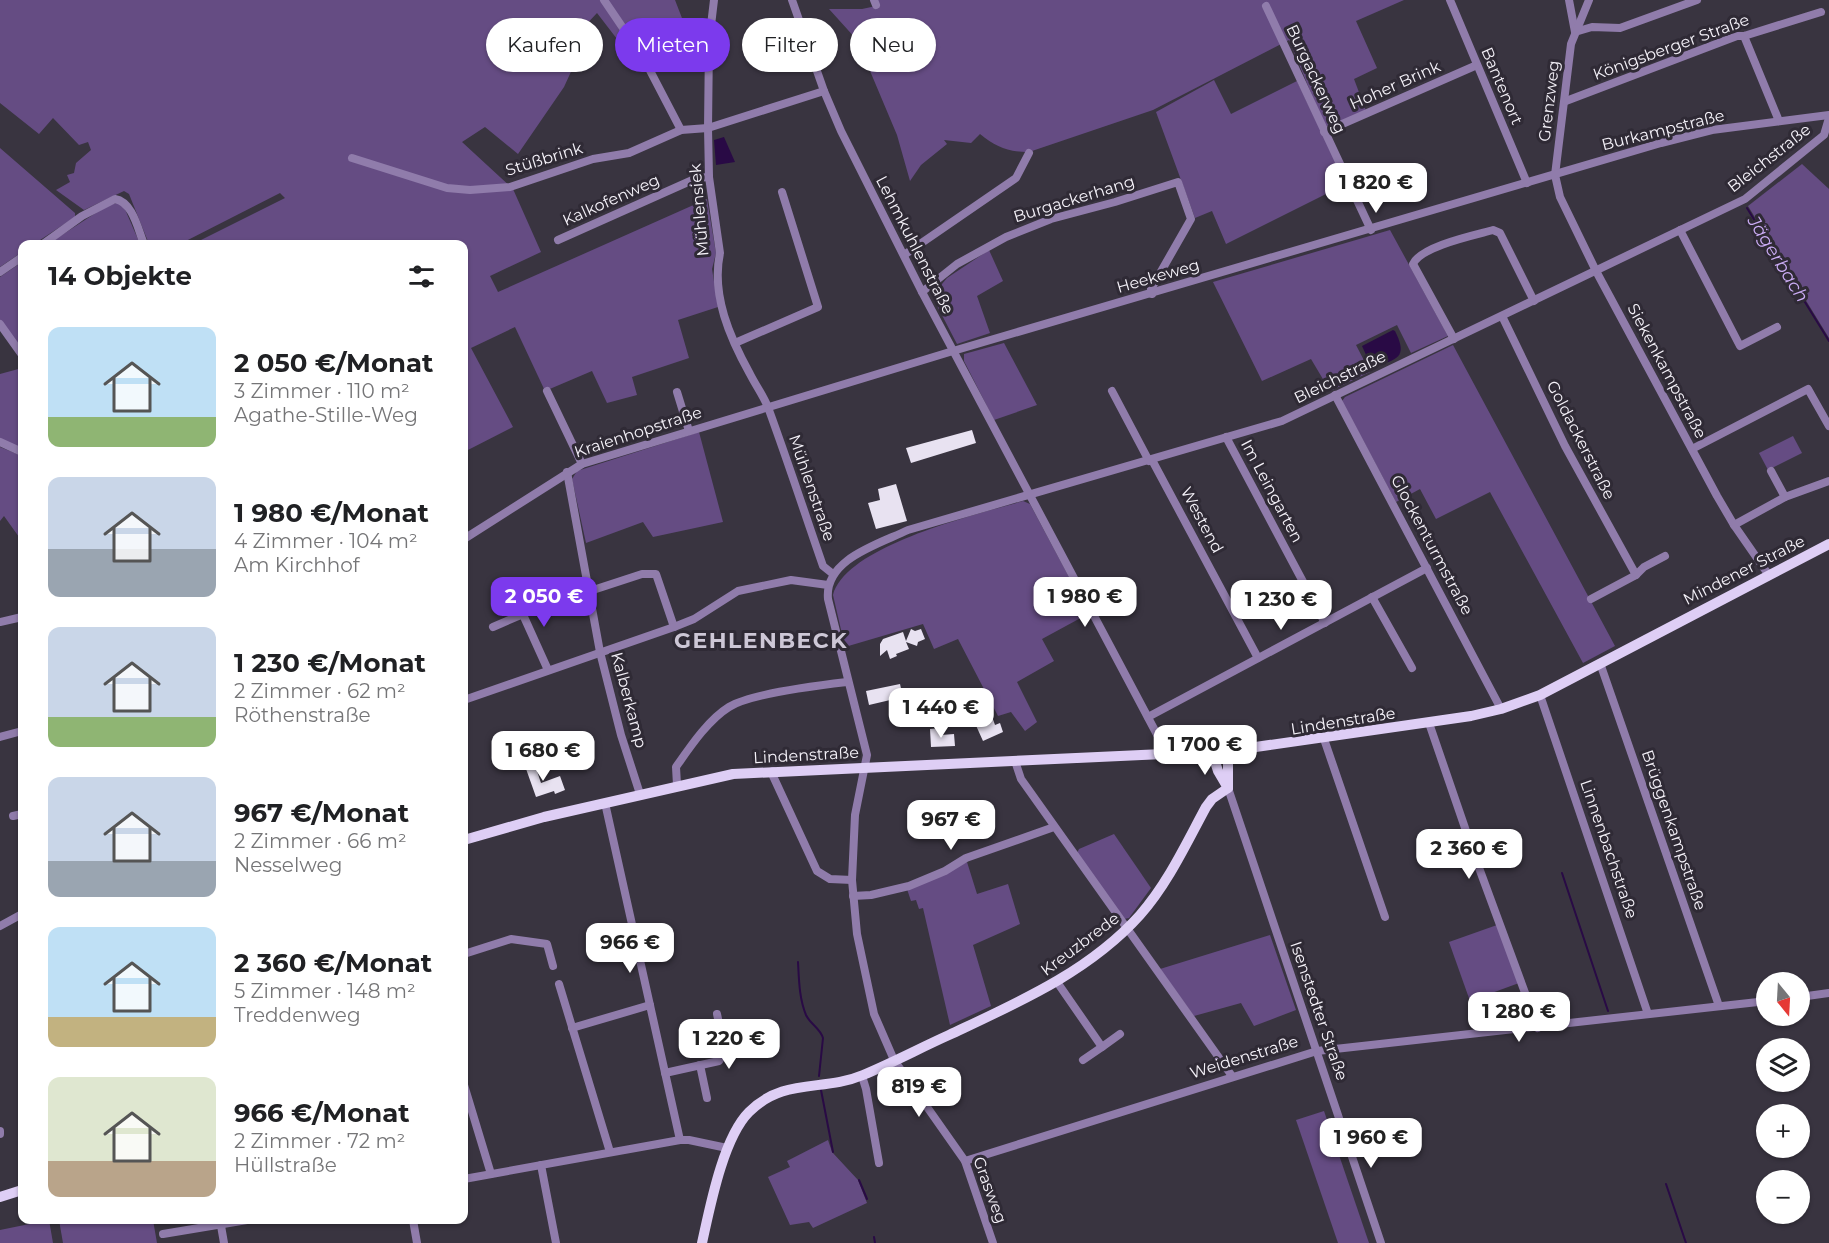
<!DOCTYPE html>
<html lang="de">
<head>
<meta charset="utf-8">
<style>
	body { margin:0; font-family:Montserrat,sans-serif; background:#f6f6f6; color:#202124; height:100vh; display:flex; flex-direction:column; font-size:22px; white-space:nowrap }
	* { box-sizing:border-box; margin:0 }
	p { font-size:20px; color:#757577 }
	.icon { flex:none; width:33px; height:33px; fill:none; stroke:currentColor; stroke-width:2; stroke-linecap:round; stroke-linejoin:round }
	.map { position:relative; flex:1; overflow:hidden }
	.panel { position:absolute; left:18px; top:240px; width:450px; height:984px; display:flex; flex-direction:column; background:#fff; border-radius:12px; box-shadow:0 2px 4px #0004 }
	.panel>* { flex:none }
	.banner { position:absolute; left:486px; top:18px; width:570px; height:54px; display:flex; gap:12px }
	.needle { width:39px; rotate:162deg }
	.buttons { position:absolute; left:1756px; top:972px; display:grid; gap:12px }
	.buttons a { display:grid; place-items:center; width:54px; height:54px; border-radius:50%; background:#fff; box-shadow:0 2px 4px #0004; font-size:30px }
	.price { position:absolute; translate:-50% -51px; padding:0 14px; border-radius:12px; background:#fff; color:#222; font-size:20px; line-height:39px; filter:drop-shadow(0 2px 3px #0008) }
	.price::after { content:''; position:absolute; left:50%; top:36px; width:18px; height:14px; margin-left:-9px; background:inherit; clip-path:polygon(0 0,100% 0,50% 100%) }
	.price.active { background:#7c3aed; color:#fff }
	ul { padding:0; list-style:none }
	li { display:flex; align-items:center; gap:18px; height:150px; padding:0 30px }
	li span { display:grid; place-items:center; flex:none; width:168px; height:120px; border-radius:12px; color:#555 }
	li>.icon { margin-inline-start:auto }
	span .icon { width:72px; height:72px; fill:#fffc; stroke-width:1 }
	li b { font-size:26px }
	h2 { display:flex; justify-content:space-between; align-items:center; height:72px; padding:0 30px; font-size:26px }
	.chip { padding:0 21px; border-radius:27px; background:#fff; box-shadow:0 2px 4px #0004; font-size:21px; line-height:54px }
	.chip.active { background:#7c3aed; color:#fff }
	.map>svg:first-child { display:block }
</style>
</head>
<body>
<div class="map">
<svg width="1829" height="1243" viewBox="0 0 1829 1243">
	<rect width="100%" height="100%" fill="#393440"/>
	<g fill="#654c83">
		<path d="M0,0H675L687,31L636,58L623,34L617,39L597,13L581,30L586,39L564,87L518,154L485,127L462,142L513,189L541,252L490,276L498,292L707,199L716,253L712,269L718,307L678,320L689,358L632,377L637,395L607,403L592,371L545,391L515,327L471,348L513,427L464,452V244H193L285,198L280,193L180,244H149L129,194L124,191L84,210L56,190L70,182L67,175L74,173L76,163L91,150L88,142L79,145L53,118L39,134L0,103Z"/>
		<path d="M878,0H1404L1356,21L1377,68L1354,79L1366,111L1326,129L1289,40L1153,110L1029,152C1008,152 996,147 980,134L971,143L944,140L947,144L921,165L910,181L897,135L857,40L829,9H862L876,6Z"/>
		<path d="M1214,80L1231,114L1297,81L1346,184L1226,244L1212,211L1195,218L1156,112Z"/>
		<path d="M0,148L75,213V217L34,244H22V252L0,267Z"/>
		<path d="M1802,164L1829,189V338L1748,206Z"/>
		<path d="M117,203L124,207L140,244H48L108,205Z"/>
		<path d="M1390,230L1448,336L1411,353L1397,325L1356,345L1370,372L1330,391L1311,359L1262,381L1213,282Z"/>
		<path d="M989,250L1003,281L977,296L990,333L957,344L932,296L947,278Z"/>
		<path d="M22,262V350L0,320V277Z"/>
		<path d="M1004,343L1037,405L994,420L964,361V354Z"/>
		<path d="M1453,345L1615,646L1583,663L1490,492L1436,519L1420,489L1396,502L1342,401L1345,397Z"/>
		<path d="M22,368V449L0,440V374Z"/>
		<path d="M699,432L723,522L653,537L643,522L586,543L572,479L577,471Z"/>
		<path d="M1793,436L1802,453L1768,470L1759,453Z"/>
		<path d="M0,447L22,456V537H19L4,516L0,521Z"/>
		<path d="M1023,501L1030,504L1069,577L1060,583L1076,612L1086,609L1088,614L1042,639L1054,661L1017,682L1037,722L1025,731L1011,712L998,716L958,639L934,649L923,624L845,647L833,595C846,545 979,514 1023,501Z"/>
		<path d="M1114,834L1151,888L1129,918L1124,919L1077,853L1079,849Z"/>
		<path d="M967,862L977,894L1008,884L1020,924L973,945L991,1006L950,1025L923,908L919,909L916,900L911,901L907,889Z"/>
		<path d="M1497,925L1519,983L1470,1001L1449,942Z"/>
		<path d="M1270,935L1296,1010L1254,1026L1241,1003L1194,1016L1160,969Z"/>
		<path d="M1324,1111L1369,1243H1338L1296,1120Z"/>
		<path d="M828,1140L832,1152L858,1180L867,1203L813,1228L809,1222L790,1225L768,1177L790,1167L787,1161Z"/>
		<path d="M49,1220L53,1243H0V1230Z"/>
		<path d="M59,1220H153L157,1243H63Z"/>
	</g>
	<g fill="#290a45">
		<path d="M724,137L735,162L716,165L714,140Z"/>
		<path d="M1393,330L1395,331C1406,353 1402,360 1376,365L1367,357L1362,346Z"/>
	</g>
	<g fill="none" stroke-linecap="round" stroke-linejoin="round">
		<g stroke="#290a45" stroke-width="2">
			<path d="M1747,208L1829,341"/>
			<path d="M1562,873L1608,1011"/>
			<path d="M798,962C799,979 799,998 806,1015C810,1024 820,1028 823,1038L819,1076"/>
			<path d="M821,1090L833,1152"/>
			<path d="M859,1180L867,1199"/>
			<path d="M1666,1184L1686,1243"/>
			<path d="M874,1237L875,1243"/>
		</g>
	</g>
	<g fill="#e8e2f1">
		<path d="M972,430L976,443L911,463L906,448Z"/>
		<path d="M896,484L907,521L876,529L868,503L880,500L878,489Z"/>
		<path d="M911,629L915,631L921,629L925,639L918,642L917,646L906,642L909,649L896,654L897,656L890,659L887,650L880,656V644L883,639L903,632L906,641Z"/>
		<path d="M900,684L903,697L869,705L866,691Z"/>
		<path d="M987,702L995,725L1000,723L1003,732L983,741L969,710Z"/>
		<path d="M941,728V735L954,734L955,746L931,747L930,729Z"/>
		<path d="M534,762L541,783L560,776L565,790L555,794L554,791L536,797L525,766Z"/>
	</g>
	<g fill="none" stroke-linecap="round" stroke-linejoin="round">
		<g stroke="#907cab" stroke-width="8">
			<path d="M604,0L644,59L681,130"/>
			<path d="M714,0L709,42L708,128L709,177L720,253C711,295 730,338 750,374C756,386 765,398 769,410C788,462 805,514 823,566L833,574"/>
			<path d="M792,0L824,91L841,131L922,292L1161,742L1163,755"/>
			<path d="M874,0L876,5"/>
			<path d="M1450,0L1527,183"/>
			<path d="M1569,0L1575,32L1592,27L1620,28L1697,0"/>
			<path d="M1589,0L1571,44L1555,175L1560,197L1596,271L1717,496L1734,525L1768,574"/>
			<path d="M1266,6L1371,230"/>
			<path d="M1744,36L1779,121"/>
			<path d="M1566,101L1737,36H1744L1821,12"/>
			<path d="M1324,132L1477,65"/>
			<path d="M352,158L447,188L470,190L510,187L593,159L629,153L681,130L708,128L824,91"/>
			<path d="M1680,230L1740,346L1777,327"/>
			<path d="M558,240L697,178L709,177"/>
			<path d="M43,244L82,216L115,199C133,202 138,230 144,244"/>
			<path d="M904,255L1016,178L1029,153"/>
			<path d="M0,272L22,257"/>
			<path d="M922,292L957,264L1006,237L1051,219L1115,202L1178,182L1191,219L1151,289L1152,294"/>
			<path d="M1502,316L1565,446L1636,575"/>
			<path d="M0,324L22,355"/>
			<path d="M1454,339L1413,264C1421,246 1475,235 1493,230L1500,233L1534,301"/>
			<path d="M735,343L818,307L782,192"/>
			<path d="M547,391L582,464"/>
			<path d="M1112,391L1149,461"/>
			<path d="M677,392L689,431"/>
			<path d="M1335,395L1501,709"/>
			<path d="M1226,437L1325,623"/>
			<path d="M0,442L22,452"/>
			<path d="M1692,449L1808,389L1829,426"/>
			<path d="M1152,460L1258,658"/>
			<path d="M1771,471L1785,497"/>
			<path d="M567,472L600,652L621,735L640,794"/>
			<path d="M1734,525L1785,497L1829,481"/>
			<path d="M464,539L582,464L953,351L1661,143L1712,130L1829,115"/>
			<path d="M590,591L642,574H656L674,627"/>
			<path d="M515,597L548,670"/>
			<path d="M1372,597L1412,668"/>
			<path d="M1591,599L1636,575L1644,567L1665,556"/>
			<path d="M0,622L22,617"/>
			<path d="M493,627L523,614"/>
			<path d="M1600,663L1719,1006"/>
			<path d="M1540,695L1648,1014"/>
			<path d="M464,700L674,627L694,619L738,591L791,580L828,585"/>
			<path d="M1148,717L1427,568"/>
			<path d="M1429,723L1475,857L1538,1028"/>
			<path d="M0,737L22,731"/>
			<path d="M1324,739L1385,917"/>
			<path d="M1015,761L1021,779L1232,1076"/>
			<path d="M773,771V776L817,871L830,879L852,880"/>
			<path d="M677,785L676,767C690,747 708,720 729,707C750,694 821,685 847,682"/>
			<path d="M1228,788L1381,1243"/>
			<path d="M605,803L680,1140"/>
			<path d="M13,816L22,814V816"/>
			<path d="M853,896L871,895L909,886L945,871L966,858L1054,827"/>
			<path d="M0,926L22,914"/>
			<path d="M464,954L511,939L547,944L553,966"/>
			<path d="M1057,982L1102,1047L1120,1034"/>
			<path d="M559,984L610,1152"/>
			<path d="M1800,997L1829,993"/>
			<path d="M572,1028L650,1005"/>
			<path d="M1083,1060L1102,1047"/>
			<path d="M700,1065L707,1098"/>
			<path d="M665,1073L719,1061L725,1052L717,1014"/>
			<path d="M862,1076L866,1089L879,1163"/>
			<path d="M464,1085L491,1174"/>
			<path d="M0,1131V1134"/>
			<path d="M965,1161L1317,1051L1767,1001"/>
			<path d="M541,1165L556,1243"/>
			<path d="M464,1179L680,1140H689L727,1148"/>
			<path d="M220,1220L224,1243"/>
			<path d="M413,1220L417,1243"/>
			<path d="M163,1234L247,1220"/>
			<path d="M993,1243L965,1161L894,1060L874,1014L857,934L852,880L855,815L867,755L828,599C824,559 879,544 908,530L1282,421L1745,199L1824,135L1829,118"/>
		</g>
		<g stroke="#decef5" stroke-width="10">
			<path d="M1212,752L1218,771L1228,788"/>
			<path d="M1228,787V751"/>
			<path d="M464,840L544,817L733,774L1228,751L1471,716L1501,709L1540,695L1829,544"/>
			<path d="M0,1197L22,1190"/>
			<path d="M702,1243C710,1207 723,1138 749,1112C784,1077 823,1092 863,1075C892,1063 920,1048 949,1035C1017,1003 1089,972 1140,915C1168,883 1186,844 1206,807L1212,799L1228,788"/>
		</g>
	</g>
	<g text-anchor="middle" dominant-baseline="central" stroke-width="6" stroke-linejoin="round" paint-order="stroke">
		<g font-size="16" fill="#f5f2f9" stroke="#2f2a35">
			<text transform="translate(1671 47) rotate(-20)">Königsberger Straße</text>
			<text transform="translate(1316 79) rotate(65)">Burgackerweg</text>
			<text transform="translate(1395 85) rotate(-24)">Hoher Brink</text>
			<text transform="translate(1502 86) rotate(67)">Bantenort</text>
			<text transform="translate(1549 101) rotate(-83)">Grenzweg</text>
			<text transform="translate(1663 130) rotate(-14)">Burkampstraße</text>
			<text transform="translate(1769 158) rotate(-38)">Bleichstraße</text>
			<text transform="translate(544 159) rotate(-17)">Stüßbrink</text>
			<text transform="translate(1074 199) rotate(-17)">Burgackerhang</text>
			<text transform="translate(611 200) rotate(-24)">Kalkofenweg</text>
			<text transform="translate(699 210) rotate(-95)">Mühlensiek</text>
			<text transform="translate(915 245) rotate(63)">Lehmkuhlenstraße</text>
			<text transform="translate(1158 276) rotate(-16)">Heekeweg</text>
			<text transform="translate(1667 371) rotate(62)">Siekenkampstraße</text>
			<text transform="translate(1340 377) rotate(-26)">Bleichstraße</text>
			<text transform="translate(638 432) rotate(-18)">Kraienhopstraße</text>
			<text transform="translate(1581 440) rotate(63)">Goldackerstraße</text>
			<text transform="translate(812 488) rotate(71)">Mühlenstraße</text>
			<text transform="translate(1272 491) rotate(62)">Im Leingarten</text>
			<text transform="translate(1202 520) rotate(62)">Westend</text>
			<text transform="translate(1432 545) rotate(62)">Glockenturmstraße</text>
			<text transform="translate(1744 570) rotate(-27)">Mindener Straße</text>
			<text transform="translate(629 700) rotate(75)">Kalberkamp</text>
			<text transform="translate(1343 721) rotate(-9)">Lindenstraße</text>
			<text transform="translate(806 755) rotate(-3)">Lindenstraße</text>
			<text transform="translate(1674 830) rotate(71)">Brüggenkampstraße</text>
			<text transform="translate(1609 849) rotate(71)">Linnenbachstraße</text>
			<text transform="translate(1080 944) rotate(-37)">Kreuzbrede</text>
			<text transform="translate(1319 1011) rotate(71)">Isenstedter Straße</text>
			<text transform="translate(1244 1057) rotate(-17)">Weidenstraße</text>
			<text transform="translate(990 1190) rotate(70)">Grasweg</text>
		</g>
		<g font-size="18" font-style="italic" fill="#ccadf6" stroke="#2f2a35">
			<text transform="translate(1778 259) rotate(58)">Jägerbach</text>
		</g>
		<g font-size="22" font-weight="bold" letter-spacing="1.5" fill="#cdc7d6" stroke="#2f2a35">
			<text x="761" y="640">GEHLENBECK</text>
		</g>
	</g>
</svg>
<div class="buttons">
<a><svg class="needle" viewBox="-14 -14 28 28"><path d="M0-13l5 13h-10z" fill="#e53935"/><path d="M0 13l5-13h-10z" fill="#757577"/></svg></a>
<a><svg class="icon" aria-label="layers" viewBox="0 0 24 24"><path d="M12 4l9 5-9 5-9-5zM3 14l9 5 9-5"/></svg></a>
<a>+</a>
<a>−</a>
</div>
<b class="price" style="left:1376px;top:214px">1 820 €</b>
<b class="price active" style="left:544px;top:628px">2 050 €</b>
<b class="price" style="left:1085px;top:628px">1 980 €</b>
<b class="price" style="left:1281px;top:631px">1 230 €</b>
<b class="price" style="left:941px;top:739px">1 440 €</b>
<b class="price" style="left:1205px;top:776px">1 700 €</b>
<b class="price" style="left:543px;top:782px">1 680 €</b>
<b class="price" style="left:951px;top:851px">967 €</b>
<b class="price" style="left:1469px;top:880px">2 360 €</b>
<b class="price" style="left:630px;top:974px">966 €</b>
<b class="price" style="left:1519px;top:1043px">1 280 €</b>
<b class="price" style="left:729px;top:1070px">1 220 €</b>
<b class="price" style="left:919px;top:1118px">819 €</b>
<b class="price" style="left:1371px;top:1169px">1 960 €</b>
<div class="banner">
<a class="chip">Kaufen</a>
<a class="chip active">Mieten</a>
<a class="chip">Filter</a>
<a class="chip">Neu</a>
</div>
<section class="panel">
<h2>14 Objekte<svg class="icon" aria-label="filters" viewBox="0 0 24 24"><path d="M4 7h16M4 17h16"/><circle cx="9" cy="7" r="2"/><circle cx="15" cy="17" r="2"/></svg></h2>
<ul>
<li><span style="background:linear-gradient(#bfe0f5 75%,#8fb573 0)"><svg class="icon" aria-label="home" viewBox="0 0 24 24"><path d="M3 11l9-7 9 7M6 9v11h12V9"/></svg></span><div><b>2 050 €/Monat</b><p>3 Zimmer · 110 m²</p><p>Agathe-Stille-Weg</p></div></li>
<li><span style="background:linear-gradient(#c9d6e8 60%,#9aa5b1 0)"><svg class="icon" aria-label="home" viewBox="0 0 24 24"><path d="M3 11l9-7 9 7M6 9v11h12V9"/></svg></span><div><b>1 980 €/Monat</b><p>4 Zimmer · 104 m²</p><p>Am Kirchhof</p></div></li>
<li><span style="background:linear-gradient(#c9d6e8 75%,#8fb573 0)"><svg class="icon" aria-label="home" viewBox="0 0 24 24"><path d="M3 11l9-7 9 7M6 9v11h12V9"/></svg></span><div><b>1 230 €/Monat</b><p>2 Zimmer · 62 m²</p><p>Röthenstraße</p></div></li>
<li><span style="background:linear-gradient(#c9d6e8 70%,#9aa5b1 0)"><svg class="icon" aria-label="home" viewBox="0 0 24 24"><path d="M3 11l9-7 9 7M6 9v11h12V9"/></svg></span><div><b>967 €/Monat</b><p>2 Zimmer · 66 m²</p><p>Nesselweg</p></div></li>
<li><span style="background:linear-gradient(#bfe0f5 75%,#c2b280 0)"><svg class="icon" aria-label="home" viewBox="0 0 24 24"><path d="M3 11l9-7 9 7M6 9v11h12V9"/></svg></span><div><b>2 360 €/Monat</b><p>5 Zimmer · 148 m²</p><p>Treddenweg</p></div></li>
<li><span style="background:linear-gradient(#dfe7d0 70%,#b9a48a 0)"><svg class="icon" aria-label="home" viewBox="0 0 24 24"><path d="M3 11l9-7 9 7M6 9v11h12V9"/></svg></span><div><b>966 €/Monat</b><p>2 Zimmer · 72 m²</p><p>Hüllstraße</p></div></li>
</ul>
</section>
</div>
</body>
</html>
